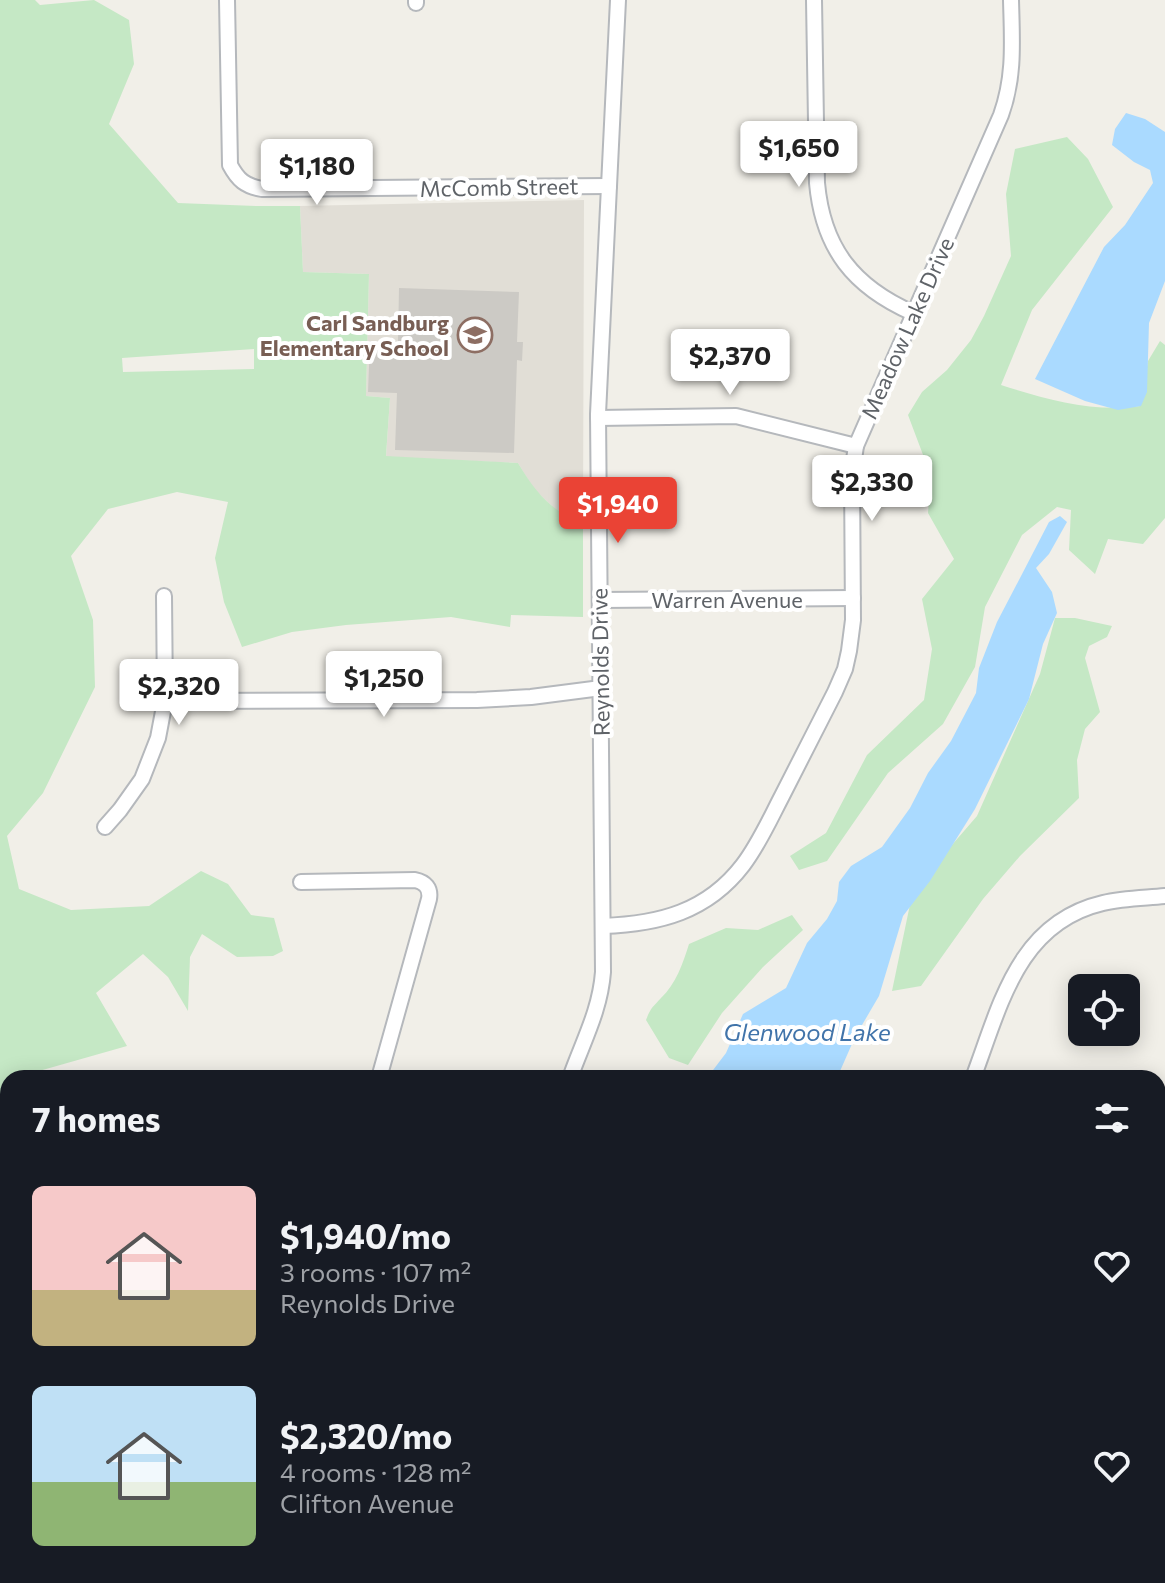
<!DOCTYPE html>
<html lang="en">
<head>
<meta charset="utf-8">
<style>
	body { margin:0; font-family:Commissioner,sans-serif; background:#242831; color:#f1f3f6; height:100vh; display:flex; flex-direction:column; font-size:30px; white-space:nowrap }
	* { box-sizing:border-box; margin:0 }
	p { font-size:26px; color:#9ea1a6 }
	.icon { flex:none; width:44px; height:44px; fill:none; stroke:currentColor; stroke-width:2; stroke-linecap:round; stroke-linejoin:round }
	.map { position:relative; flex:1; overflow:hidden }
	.sheet { position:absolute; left:0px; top:1070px; width:1166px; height:514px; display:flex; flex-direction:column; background:#171b24; border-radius:24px 24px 0 0; box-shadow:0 4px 20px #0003 }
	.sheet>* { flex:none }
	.fabs { position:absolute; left:1068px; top:974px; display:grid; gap:16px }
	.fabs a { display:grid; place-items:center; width:72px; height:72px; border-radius:12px; background:#171b24; box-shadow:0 4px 20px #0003; font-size:40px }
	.price { position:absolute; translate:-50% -68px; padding:0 18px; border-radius:8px; background:#fff; color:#222; font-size:26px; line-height:52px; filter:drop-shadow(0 2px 4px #0008) }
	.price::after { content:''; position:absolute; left:50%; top:48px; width:24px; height:18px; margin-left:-12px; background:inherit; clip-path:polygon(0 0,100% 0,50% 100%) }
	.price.on { background:#ea4335; color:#fff }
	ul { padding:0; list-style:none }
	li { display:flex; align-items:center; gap:24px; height:200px; padding:0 32px }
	li span { display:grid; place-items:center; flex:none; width:224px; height:160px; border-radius:12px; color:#555 }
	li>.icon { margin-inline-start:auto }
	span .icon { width:96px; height:96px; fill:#fffc; stroke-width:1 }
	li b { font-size:34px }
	h2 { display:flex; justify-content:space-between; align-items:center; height:96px; padding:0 32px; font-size:34px }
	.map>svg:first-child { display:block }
</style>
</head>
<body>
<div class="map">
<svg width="1165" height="1583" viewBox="0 0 1165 1583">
	<rect width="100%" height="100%" fill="#f1efe8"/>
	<path fill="#e1ded6" d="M584,200L583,526L558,512L533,488L518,463L386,457L390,398L366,396L369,274L303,272L300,206Z"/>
	<g fill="#c5e8c5" fill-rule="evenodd">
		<path d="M0,0H35L40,5L94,0L129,20L134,64L109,124L178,203L256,206H300L303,272L369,274L366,396L390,398L386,456L518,463C537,495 550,508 583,526V617L511,615L510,627L451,617L346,625L292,632L242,647L224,602L215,558L228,502L177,492L108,509L71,556L93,620L95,687L43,793L7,836L19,889L71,910L149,906L201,871L228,884L251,915L274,918L283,951L273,956L237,957L202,934L190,957L188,1011L168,977L143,954L96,993L127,1046L25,1075L24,1078H8V1147L0,1197ZM254,349V369L123,372L122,358Z"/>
		<path d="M1067,137L1088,159L1113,207L1032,310L1001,385C1045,399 1094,413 1140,406L1148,361L1160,341L1165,345V518L1143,544L1108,539L1095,574L1069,550L1071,510L1057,507L1022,535L985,607L975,667L943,724L888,773L827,861L799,870L790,856L826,833L867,755L924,700L932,649L922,599L954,559L928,513L931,476L908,415L922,392L947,370L971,340L984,316L1011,256L1006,194L1015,149Z"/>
		<path d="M1055,618H1075L1112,626L1107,637L1089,646L1085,658L1100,712L1085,729L1077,760L1079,798L1020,856L983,899L921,986L892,991L913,890L977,816L1040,674Z"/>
		<path d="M792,915L803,930L763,967L722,1013L688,1065L669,1058L646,1020C651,1007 653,1007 661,998C676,984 683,963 689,944L726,928L758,930Z"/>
		<path d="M0,1220L8,1231V1576H9L6,1583H0Z"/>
		<path d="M1165,1387V1544L1158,1547V1392Z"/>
		<path d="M727,1576H909L907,1583H739Z"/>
		<path d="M1051,1576H1117L1111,1583H1043Z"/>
	</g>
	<g fill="#aadaff">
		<path d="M1126,113L1145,119L1165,132V281L1149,323L1147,392L1141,406L1118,410L1085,401L1035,379L1104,247L1125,225L1153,183L1150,170L1134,162L1112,145L1115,129Z"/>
		<path d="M1060,516L1067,522L1049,554L1036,568L1052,592L1057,613L1043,644L1029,699L975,809L930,881L903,916L879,996L855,1037L837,1078H707L726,1053L743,1014L786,988L807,943L827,919L837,901L839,882L851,866L882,847L910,808L928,773L951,741L976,693L979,668L997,622L1020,578L1049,522Z"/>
	</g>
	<path fill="#cccac5" d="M399,288L519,292L517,342H523L522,361L517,360L514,453L395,450L397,393L368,392L370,341H398Z"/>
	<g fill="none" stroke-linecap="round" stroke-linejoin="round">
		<g stroke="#b5b8bc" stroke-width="18">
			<g id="minor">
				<path d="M227,0L230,165C238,180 245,186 262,189L609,186"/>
				<path d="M814,0L817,183C823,249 854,287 913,313"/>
				<path d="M416,3V0"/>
				<path d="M598,418L736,416L856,446"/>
				<path d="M600,600L853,598"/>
				<path d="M165,701L477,700L531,697L601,688"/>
				<path d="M105,827L120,810L142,779L158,738L165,701L164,596"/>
				<path d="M301,882L415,880C425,882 431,888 429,899L379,1078"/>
				<path d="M603,926C659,924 707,912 743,865C759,844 770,819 782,796C800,761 817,727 835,692L845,669L849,651L853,620L852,473L856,446L1001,115C1015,76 1012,41 1011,0"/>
				<path d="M570,1078C583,1041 600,1011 603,972L598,414L618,0"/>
				<path d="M973,1078C1000,1007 1017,923 1103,903C1123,898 1145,898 1165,896"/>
				<path d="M1158,1277L1165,1268"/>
				<path d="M325,1576L344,1579L393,1583"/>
				<path d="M656,1576L657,1583"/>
				<path d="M87,1583L90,1576"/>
				<path d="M411,1583L412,1576"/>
				<path d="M932,1583L935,1576"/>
			</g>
		</g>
		<use href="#minor" stroke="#fff" stroke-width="14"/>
	</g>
	<defs>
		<g id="school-ring" transform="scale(1.8)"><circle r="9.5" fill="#fff" stroke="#8d6e63" stroke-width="1.5"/><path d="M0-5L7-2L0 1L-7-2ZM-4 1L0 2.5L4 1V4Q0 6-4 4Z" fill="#8d6e63"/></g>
	</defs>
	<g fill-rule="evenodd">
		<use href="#school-ring" x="475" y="335"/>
	</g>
	<g text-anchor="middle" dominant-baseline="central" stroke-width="8" stroke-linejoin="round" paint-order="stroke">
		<g font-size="22" fill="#5f6368" stroke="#fff">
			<text transform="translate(499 187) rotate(-1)">McComb Street</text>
			<text transform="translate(907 328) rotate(-66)">Meadow Lake Drive</text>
			<text x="727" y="599">Warren Avenue</text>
			<text transform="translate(600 662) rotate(-91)">Reynolds Drive</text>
		</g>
		<g font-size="22" font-weight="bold" fill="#785e54" stroke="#fff" text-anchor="end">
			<text x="449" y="322">Carl Sandburg<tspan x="449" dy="25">Elementary School</tspan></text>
		</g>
		<g font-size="24" font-style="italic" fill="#4174aa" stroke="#fff">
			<text x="807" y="1031">Glenwood Lake</text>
		</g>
	</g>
</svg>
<div class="fabs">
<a><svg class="icon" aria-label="locate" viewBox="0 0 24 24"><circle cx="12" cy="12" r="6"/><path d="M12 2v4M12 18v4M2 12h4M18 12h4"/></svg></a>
</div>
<b class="price" style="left:799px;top:189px">$1,650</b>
<b class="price" style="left:317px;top:207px">$1,180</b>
<b class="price" style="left:730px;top:397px">$2,370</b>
<b class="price" style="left:872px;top:523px">$2,330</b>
<b class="price on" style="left:618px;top:545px">$1,940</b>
<b class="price" style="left:384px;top:719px">$1,250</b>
<b class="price" style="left:179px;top:727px">$2,320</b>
<section class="sheet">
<h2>7 homes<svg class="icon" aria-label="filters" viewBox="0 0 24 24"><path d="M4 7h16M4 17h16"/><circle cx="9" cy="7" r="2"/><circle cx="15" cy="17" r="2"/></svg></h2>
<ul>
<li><span style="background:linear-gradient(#f6c9c9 65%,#c2b280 0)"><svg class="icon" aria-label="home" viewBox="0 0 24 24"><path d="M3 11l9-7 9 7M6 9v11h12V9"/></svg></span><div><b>$1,940/mo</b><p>3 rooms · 107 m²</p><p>Reynolds Drive</p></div><svg class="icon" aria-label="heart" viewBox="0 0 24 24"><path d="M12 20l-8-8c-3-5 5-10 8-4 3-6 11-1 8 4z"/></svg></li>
<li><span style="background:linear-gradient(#bfe0f5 60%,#8fb573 0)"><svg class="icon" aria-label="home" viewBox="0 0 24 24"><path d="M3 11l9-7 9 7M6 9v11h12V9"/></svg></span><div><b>$2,320/mo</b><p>4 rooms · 128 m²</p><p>Clifton Avenue</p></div><svg class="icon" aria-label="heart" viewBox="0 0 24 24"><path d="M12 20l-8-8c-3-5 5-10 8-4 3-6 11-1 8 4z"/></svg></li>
</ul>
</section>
</div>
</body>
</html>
